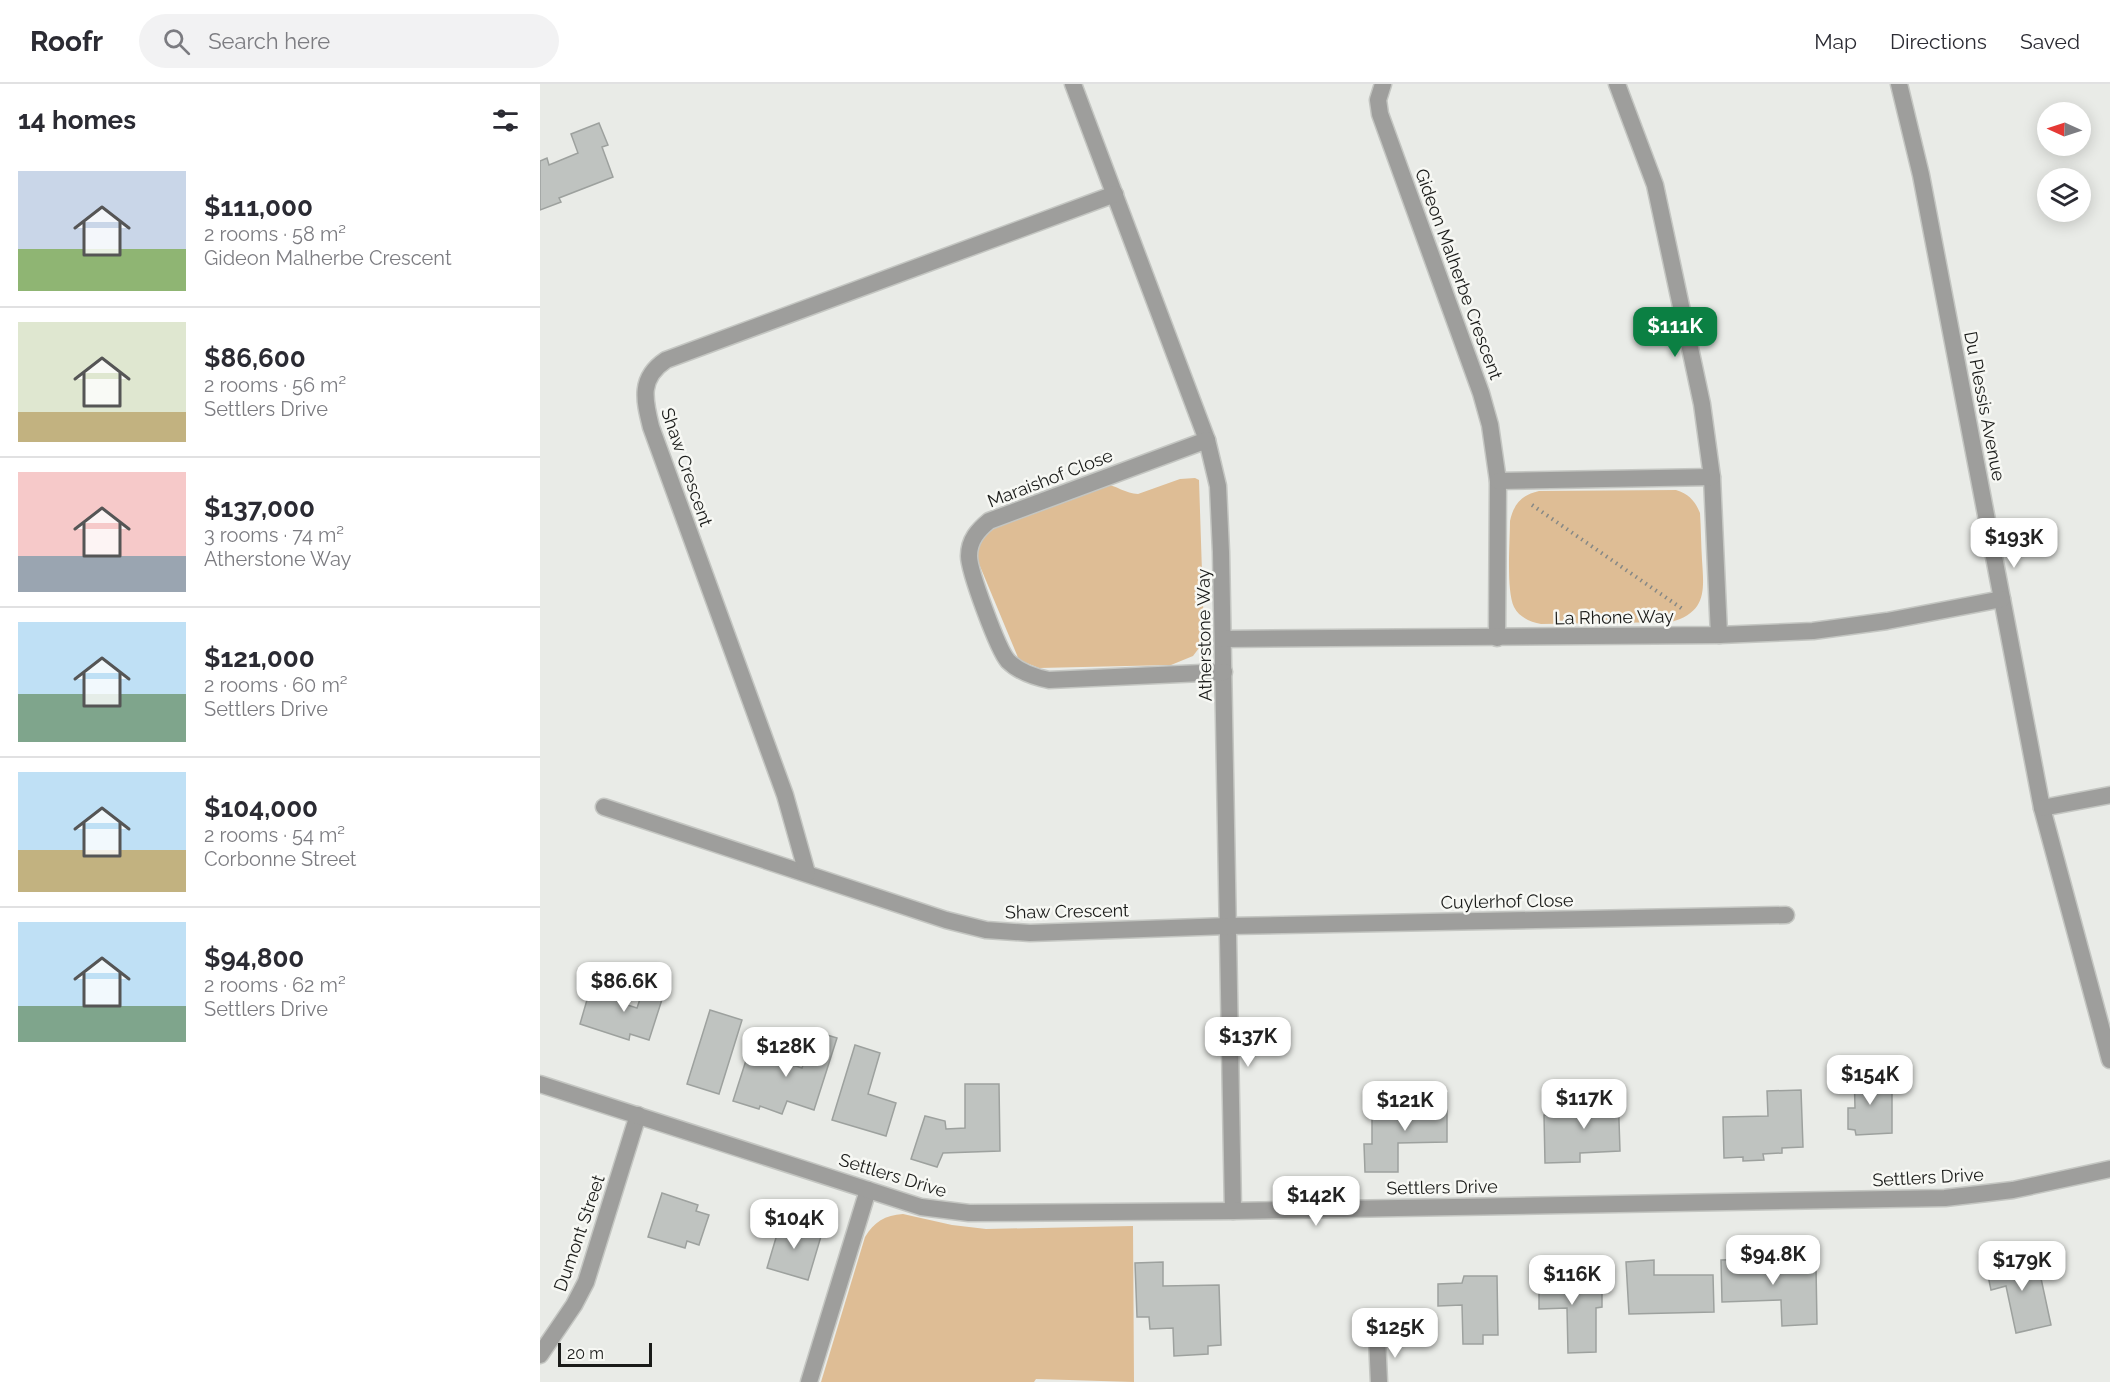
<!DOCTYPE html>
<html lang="en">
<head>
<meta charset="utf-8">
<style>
	body { margin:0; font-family:Raleway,sans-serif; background:#f2f2f3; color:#2b2b33; height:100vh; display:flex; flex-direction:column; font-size:22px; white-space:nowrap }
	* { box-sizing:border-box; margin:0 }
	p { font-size:20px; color:#7c7c81 }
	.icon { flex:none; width:33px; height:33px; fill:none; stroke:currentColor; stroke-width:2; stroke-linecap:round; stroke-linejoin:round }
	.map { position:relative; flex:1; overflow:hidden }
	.drawer { display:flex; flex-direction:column; background:#fff; width:540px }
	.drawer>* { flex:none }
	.needle { width:39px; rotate:273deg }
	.tools { position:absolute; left:1497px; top:18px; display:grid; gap:12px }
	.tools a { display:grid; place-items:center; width:54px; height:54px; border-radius:50%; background:#fff; box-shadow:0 3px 15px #0003; font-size:30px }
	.scale { position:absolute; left:18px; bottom:15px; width:94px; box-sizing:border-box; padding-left:6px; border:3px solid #1a1b19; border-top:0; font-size:16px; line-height:21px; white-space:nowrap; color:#1a1b19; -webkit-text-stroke:4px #f7f8f4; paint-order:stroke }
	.price { position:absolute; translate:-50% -51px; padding:0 14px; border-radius:12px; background:#fff; color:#222; font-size:20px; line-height:39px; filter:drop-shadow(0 2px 3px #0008) }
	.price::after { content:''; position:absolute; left:50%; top:36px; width:18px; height:14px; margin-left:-9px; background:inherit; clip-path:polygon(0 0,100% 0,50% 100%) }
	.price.on { background:#0b8043; color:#fff }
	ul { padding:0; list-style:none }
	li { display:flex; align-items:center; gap:18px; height:150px; padding:0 18px }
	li+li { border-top:2px solid #e1e1e2 }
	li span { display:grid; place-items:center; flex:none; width:168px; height:120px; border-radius:0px; color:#555 }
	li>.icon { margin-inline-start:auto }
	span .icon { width:72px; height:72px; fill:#fffc; stroke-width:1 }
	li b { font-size:26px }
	h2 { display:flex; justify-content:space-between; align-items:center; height:72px; padding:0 18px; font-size:26px }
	header { display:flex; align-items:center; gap:36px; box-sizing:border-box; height:84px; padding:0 30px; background:#fff; border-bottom:2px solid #e1e1e2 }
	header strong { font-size:28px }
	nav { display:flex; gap:33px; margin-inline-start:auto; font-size:21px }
	.search { width:420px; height:54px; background:#f2f2f3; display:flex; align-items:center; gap:15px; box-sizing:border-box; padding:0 21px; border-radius:33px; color:#7c7c81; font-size:22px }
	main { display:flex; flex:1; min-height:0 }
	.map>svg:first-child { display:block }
</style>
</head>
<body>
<header>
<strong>Roofr</strong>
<div class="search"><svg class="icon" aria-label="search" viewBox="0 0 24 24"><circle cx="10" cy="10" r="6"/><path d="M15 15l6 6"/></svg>Search here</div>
<nav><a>Map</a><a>Directions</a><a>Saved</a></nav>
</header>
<main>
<section class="drawer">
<h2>14 homes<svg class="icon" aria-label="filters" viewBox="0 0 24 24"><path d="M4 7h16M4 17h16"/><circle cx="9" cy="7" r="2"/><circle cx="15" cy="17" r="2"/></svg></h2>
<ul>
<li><span style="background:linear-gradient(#c9d6e8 65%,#8fb573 0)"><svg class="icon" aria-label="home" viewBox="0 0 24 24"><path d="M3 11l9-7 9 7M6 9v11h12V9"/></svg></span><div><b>$111,000</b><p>2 rooms · 58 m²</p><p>Gideon Malherbe Crescent</p></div></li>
<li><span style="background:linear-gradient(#dfe7d0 75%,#c2b280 0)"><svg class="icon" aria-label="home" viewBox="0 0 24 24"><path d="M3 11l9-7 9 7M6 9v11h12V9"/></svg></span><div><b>$86,600</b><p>2 rooms · 56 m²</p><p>Settlers Drive</p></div></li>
<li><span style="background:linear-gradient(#f6c9c9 70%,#9aa5b1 0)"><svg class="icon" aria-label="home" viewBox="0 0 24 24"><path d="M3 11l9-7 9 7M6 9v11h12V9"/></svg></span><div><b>$137,000</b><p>3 rooms · 74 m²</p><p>Atherstone Way</p></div></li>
<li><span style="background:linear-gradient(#bfe0f5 60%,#7fa58c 0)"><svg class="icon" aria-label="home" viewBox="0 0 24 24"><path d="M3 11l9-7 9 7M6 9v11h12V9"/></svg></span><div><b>$121,000</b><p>2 rooms · 60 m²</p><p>Settlers Drive</p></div></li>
<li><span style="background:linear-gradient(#bfe0f5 65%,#c2b280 0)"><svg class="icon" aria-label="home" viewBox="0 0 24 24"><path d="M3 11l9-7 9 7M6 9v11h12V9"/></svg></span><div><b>$104,000</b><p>2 rooms · 54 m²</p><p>Corbonne Street</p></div></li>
<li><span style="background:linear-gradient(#bfe0f5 70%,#7fa58c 0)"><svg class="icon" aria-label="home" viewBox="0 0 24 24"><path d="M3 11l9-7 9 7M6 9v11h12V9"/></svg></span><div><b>$94,800</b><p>2 rooms · 62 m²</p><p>Settlers Drive</p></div></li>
</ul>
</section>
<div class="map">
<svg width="1570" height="1298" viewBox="0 0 1570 1298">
	<rect width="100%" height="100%" fill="#e9ebe7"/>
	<g fill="#debd95">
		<path d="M655,394L659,396L664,550L659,564L653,572L631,581L499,584L479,576L437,475L436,466L450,443L564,400C576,401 586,410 598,410L640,395Z"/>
		<path d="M1136,406C1149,410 1155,417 1160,429C1161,444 1161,460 1162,476C1164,506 1167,528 1131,538L1001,540C990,538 979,533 974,523C966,506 970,457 970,437C974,419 982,411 999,407Z"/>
		<path d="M363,1130L412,1141L446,1145L593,1142L594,1298L496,1295L494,1298H281L325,1153C334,1138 345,1131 363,1130Z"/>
	</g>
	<g fill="#bfc3c0" stroke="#9da19e" stroke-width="1.5">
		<path d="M59,39L68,61L62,63L73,93L19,114L21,118L0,126V77L7,74L9,81L38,69L31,50Z"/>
		<path d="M106,897L126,903L109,956L90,950L89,956L40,940L49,909L64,914L65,908L82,914L81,919L97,924Z"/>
		<path d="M170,926L202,936L179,1010L147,1000Z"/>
		<path d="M274,947L297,954L274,1026L247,1017L242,1030L220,1022L219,1025L193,1017L209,967L262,984Z"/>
		<path d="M315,961L340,969L328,1010L356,1019L346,1052L292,1036Z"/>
		<path d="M1314,984L1336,985V1009L1352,1008V1049L1316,1051L1315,1046L1308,1045V1024H1315Z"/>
		<path d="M425,1000H459L460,1067L403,1069L397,1083L371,1075L385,1032L405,1037L406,1045L425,1044Z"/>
		<path d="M1078,1006L1080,1067L1040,1069V1078L1005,1079L1004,1031L1043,1030V1021L1055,1020V1007Z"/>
		<path d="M1261,1006L1263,1063L1242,1064V1069L1223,1070L1224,1076L1203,1077V1073L1184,1074L1183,1033L1228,1032L1227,1007Z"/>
		<path d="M884,1009H907V1058L858,1059V1088H825L824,1060H832V1027L884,1026Z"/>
		<path d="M122,1109L158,1121L156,1127L169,1131L159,1161L147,1157L145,1164L108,1153Z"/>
		<path d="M241,1137L282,1149L268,1196L227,1184Z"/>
		<path d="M1496,1171L1511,1241L1476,1249L1466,1202L1451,1206L1446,1182Z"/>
		<path d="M1259,1174L1260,1184L1276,1183L1277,1240L1242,1242L1241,1216L1182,1218L1181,1176Z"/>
		<path d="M1114,1176V1191H1173L1174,1228L1089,1230L1086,1178Z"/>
		<path d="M623,1178V1202L679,1201L681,1261L668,1262V1270L634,1272L633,1244L610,1245L609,1233H597L595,1179Z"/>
		<path d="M1019,1179V1199L1062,1198V1223L1056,1224V1268L1028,1269L1027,1224L999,1225V1180Z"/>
		<path d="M924,1192H957L958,1251H943V1260H923L922,1221L898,1222V1200L922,1199Z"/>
	</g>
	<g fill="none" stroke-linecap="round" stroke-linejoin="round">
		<g stroke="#c4c6c2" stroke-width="19">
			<g id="minor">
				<path d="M533,0L667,356L678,402L681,468L693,1127"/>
				<path d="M843,0L838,16L840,30L941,309L950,341L958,397L957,554"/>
				<path d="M1077,0L1115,101L1162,320L1172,393L1179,551"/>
				<path d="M1359,0L1381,91L1502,724L1570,976"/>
				<path d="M667,356L449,437C438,446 429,456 429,472C429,487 458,566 468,577C479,588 494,593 509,596L684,588"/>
				<path d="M958,397L1172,393"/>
				<path d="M683,555L1179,551L1273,547L1347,537L1462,515"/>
				<path d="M64,723L406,836L446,846L490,849L688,842L1246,831"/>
				<path d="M1502,724L1570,711"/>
				<path d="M267,789L245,711L111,343C104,315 99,294 126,276L575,110"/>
				<path d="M837,1253L839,1298"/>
				<path d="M0,1271L34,1221L46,1198L98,1031"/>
				<path d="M269,1298L328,1106"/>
			</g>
		</g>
		<g stroke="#c4c6c2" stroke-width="19">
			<path id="tertiary" d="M0,1000L381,1123L429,1129L693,1127L1405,1114L1473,1106L1570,1085"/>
		</g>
		<path stroke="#868885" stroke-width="4" stroke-dasharray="1.5 4.5" stroke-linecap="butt" d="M992,421L1144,526"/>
		<use href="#minor" stroke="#9e9e9c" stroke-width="16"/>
		<use href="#tertiary" stroke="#9e9e9c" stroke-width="16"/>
	</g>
	<g text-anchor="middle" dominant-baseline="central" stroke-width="5" stroke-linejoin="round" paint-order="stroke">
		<g font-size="18" fill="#1a1b19" stroke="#f7f8f4">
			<text transform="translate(919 190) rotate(70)">Gideon Malherbe Crescent</text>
			<text transform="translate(1445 322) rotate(79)">Du Plessis Avenue</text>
			<text transform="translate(147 383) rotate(71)">Shaw Crescent</text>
			<text transform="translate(510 394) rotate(-21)">Maraishof Close</text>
			<text transform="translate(1074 533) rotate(-1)">La Rhone Way</text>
			<text transform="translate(664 551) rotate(-91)">Atherstone Way</text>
			<text transform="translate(967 817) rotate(-1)">Cuylerhof Close</text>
			<text transform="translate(527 827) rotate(-1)">Shaw Crescent</text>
			<text transform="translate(353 1091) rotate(17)">Settlers Drive</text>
			<text transform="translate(1388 1093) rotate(-3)">Settlers Drive</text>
			<text transform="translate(902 1103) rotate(-1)">Settlers Drive</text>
			<text transform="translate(39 1149) rotate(-71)">Dumont Street</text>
		</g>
	</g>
</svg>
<div class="tools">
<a><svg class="needle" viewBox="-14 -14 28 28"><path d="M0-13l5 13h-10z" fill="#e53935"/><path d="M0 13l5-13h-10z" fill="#7c7c81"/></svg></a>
<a><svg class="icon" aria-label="layers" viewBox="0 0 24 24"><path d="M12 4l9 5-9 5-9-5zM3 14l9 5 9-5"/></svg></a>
</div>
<div class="scale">20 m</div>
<b class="price on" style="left:1135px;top:274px">$111K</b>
<b class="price" style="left:1474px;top:485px">$193K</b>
<b class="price" style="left:84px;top:929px">$86.6K</b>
<b class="price" style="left:708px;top:984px">$137K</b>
<b class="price" style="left:246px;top:994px">$128K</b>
<b class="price" style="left:1330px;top:1022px">$154K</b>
<b class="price" style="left:1044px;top:1046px">$117K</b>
<b class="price" style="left:865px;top:1048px">$121K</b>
<b class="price" style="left:776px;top:1143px">$142K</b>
<b class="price" style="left:254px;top:1166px">$104K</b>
<b class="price" style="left:1233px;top:1202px">$94.8K</b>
<b class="price" style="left:1482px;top:1208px">$179K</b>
<b class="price" style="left:1032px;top:1222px">$116K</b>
<b class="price" style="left:855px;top:1275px">$125K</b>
</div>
</main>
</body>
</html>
